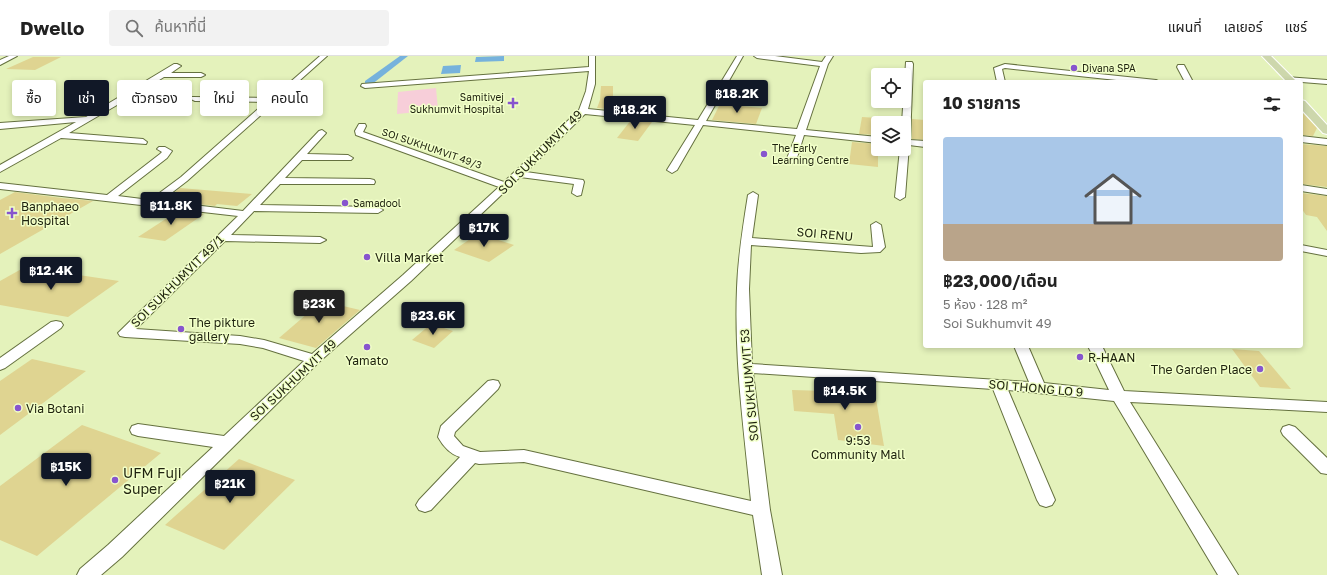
<!DOCTYPE html>
<html lang="th">
<head>
<meta charset="utf-8">
<style>
	body { margin:0; font-family:"Golos Text","Noto Sans Thai",sans-serif; background:#f2f2f2; color:#222; height:100vh; display:flex; flex-direction:column; font-size:15px; white-space:nowrap }
	* { box-sizing:border-box; margin:0 }
	p { font-size:13px; color:#767676 }
	.icon { flex:none; width:22px; height:22px; fill:none; stroke:currentColor; stroke-width:2; stroke-linecap:round; stroke-linejoin:round }
	.map { position:relative; flex:1; overflow:hidden }
	.drawer { position:absolute; left:923px; top:24px; width:380px; height:268px; display:flex; flex-direction:column; background:#fff; border-radius:4px; box-shadow:0 2px 6px #0003 }
	.drawer>* { flex:none }
	.banner { position:absolute; left:12px; top:24px; width:380px; height:36px; display:flex; gap:8px }
	.controls { position:absolute; left:871px; top:12px; display:grid; gap:8px }
	.controls a { display:grid; place-items:center; width:40px; height:40px; border-radius:4px; background:#fff; box-shadow:0 2px 6px #0003; font-size:20px }
	.price { position:absolute; translate:-50% -34px; padding:0 9px; border-radius:4px; background:#111827; color:#fff; font-size:13px; line-height:26px; filter:drop-shadow(0 1px 2px #0008) }
	.price::after { content:''; position:absolute; left:50%; top:24px; width:12px; height:9px; margin-left:-6px; background:inherit; clip-path:polygon(0 0,100% 0,50% 100%) }
	.price.active { background:#222; color:#fff }
	ul { padding:0; list-style:none }
	li { display:grid; align-content:center; gap:8px; height:212px; padding:0 20px }
	li span { display:grid; place-items:center; height:124px; border-radius:4px; color:#555 }
	li>.icon { margin-inline-start:auto }
	span .icon { width:72px; height:72px; fill:#fffc; stroke-width:1 }
	li b { font-size:17px }
	h2 { display:flex; justify-content:space-between; align-items:center; height:48px; padding:0 20px; font-size:17px }
	.tag { padding:0 14px; border-radius:4px; background:#fff; box-shadow:0 2px 6px #0003; font-size:14px; line-height:36px }
	.tag.active { background:#111827; color:#fff }
	header { display:flex; align-items:center; gap:24px; box-sizing:border-box; height:56px; padding:0 20px; background:#fff; border-bottom:1px solid #e0e0e0 }
	header strong { font-size:19px }
	nav { display:flex; gap:22px; margin-inline-start:auto; font-size:14px }
	.search { width:280px; height:36px; background:#f2f2f2; display:flex; align-items:center; gap:10px; box-sizing:border-box; padding:0 14px; border-radius:4px; color:#767676; font-size:15px }
	.map>svg:first-child { display:block }
</style>
</head>
<body>
<header>
<strong>Dwello</strong>
<div class="search"><svg class="icon" aria-label="search" viewBox="0 0 24 24"><circle cx="10" cy="10" r="6"/><path d="M15 15l6 6"/></svg>ค้นหาที่นี่</div>
<nav><a>แผนที่</a><a>เลเยอร์</a><a>แชร์</a></nav>
</header>
<div class="map">
<svg width="1327" height="519" viewBox="0 0 1327 519">
	<rect width="100%" height="100%" fill="#e4f2bb"/>
	<path fill="#f7ced9" d="M436,32L438,54L397,58L398,36Z"/>
	<g fill="#76b2dc">
		<path d="M504,0V5L475,6L476,1Z"/>
		<path d="M461,9L460,17L441,18L443,10Z"/>
	</g>
	<g fill="none" stroke-linecap="round" stroke-linejoin="round">
		<path fill="#76b2dc" fill-rule="evenodd" d="M400,0H408L371,29H365V25Z"/>
	</g>
	<g fill="#dfd491">
		<path d="M33,1H61L35,14L6,13Z"/>
		<path d="M601,30H613V40H636L630,55L597,52L600,44Z"/>
		<path d="M720,48L762,52L756,68L712,64Z"/>
		<path d="M1301,55L1317,72L1313,80L1301,79Z"/>
		<path d="M862,61L878,62V79L859,78Z"/>
		<path d="M912,63L925,64V84L912,83Z"/>
		<path d="M631,64L652,66L638,85L617,82Z"/>
		<path d="M852,86L878,88V111L849,108Z"/>
		<path d="M1301,88L1327,90V131L1301,128Z"/>
		<path d="M180,132L252,138L237,150L217,148L215,150L165,144Z"/>
		<path d="M15,136L62,142L93,145L0,198V144Z"/>
		<path d="M1301,137L1327,140V175L1317,161L1306,159L1301,152Z"/>
		<path d="M178,155L204,158L165,185L138,181Z"/>
		<path d="M479,177L483,179L514,189L489,206L454,194Z"/>
		<path d="M25,211L119,225L68,261L0,249V225Z"/>
		<path d="M322,245L360,254L316,292L279,282Z"/>
		<path d="M431,268L453,275L434,292L412,284Z"/>
		<path d="M1232,293L1259,295L1291,333L1260,331Z"/>
		<path d="M32,303L86,315L0,379V325Z"/>
		<path d="M826,327L874,331L884,390L838,384L834,358L794,355L792,334L827,335Z"/>
		<path d="M82,369L161,397L37,500L0,484V430Z"/>
		<path d="M239,403L295,424L224,494L165,469Z"/>
	</g>
	<g fill="none" stroke-linecap="round" stroke-linejoin="round">
		<g stroke="#65713f" stroke-width="2">
			<g id="minor">
				<path d="M9,0H17L0,9V4Z"/>
				<path d="M320,0H327L187,125L161,145L243,155L319,75L322,74L326,77L307,98L348,99L353,102L351,104H302L285,122L370,123L374,124L375,126L374,128H280L260,149L378,151L383,154L378,157L254,155L231,179L320,181L326,184L320,187L225,185L136,273L240,280L264,284L312,298L403,219L499,131L356,79L355,75L359,68H365L366,70L363,76L504,126L579,54L586,35L589,15L365,32L361,30L362,28L589,11V0H595V28L588,53L698,64L737,0H743L706,65L797,73L820,10L757,2L754,0H775L822,6L826,0H833L828,8L806,74L878,81V87L804,79L796,105L791,108L786,105L796,79L703,69L677,114L672,117L667,114L695,69L585,58L526,116L583,124L584,126L581,139L577,140L572,137L574,128L520,121L411,225L319,306L122,501L101,519H77L80,513L108,489L213,391L138,380L132,378L130,374L132,370L138,368L224,380L304,305L263,292L240,288L125,281L120,280L118,277L238,160L0,133V127L107,139L160,98L162,96L157,93L159,91H165L172,95L167,102L118,140L150,144L181,121L266,46L195,45L191,43L192,41L272,42Z"/>
				<path d="M906,6H912L913,8L910,84L925,85V91L909,89L905,141L900,144L895,141L900,93H904V67H902Z"/>
				<path d="M174,8H177L181,10L171,17H201L205,19L201,21H164L137,38L181,40H184V44L129,42L69,77L143,83L147,86L146,88L61,82L0,116V109L76,66L0,73V67L86,61Z"/>
				<path d="M1005,8L1156,24L1160,26H1135L1005,12L1002,13L1005,26H997L994,12Z"/>
				<path d="M1178,9H1184L1193,26H1185L1177,11Z"/>
				<path d="M1286,21L1327,24V28L1289,25H1286Z"/>
				<path d="M1301,80L1327,83V89L1301,86Z"/>
				<path d="M1301,129L1327,133V139L1301,135Z"/>
				<path d="M753,136L758,139L752,182L873,191L871,169L876,166L881,169L885,191L880,196L861,197L751,189L749,233L752,308L1029,326L1014,290H1028L1044,327L1109,334L1088,290H1102L1124,335L1327,346V356L1130,346L1238,519H1218L1114,345L1008,334L1055,444L1052,449L1046,451L1040,449L1037,444L993,333L753,317L770,454L782,519H762L753,459L524,406L479,408L475,407L431,454L425,456L419,454L416,449L419,444L460,401C450,398 443,390 438,381L441,370L488,325L493,324L498,325L500,329L498,333L455,376L454,380L463,390L480,396L524,394L751,445C744,374 734,303 737,232C738,201 743,170 748,139Z"/>
				<path d="M1301,189L1327,194V200L1301,195Z"/>
				<path d="M56,265L61,266L63,269L61,272L5,312L0,314V302L51,266Z"/>
				<path d="M1289,369L1295,371L1327,402V418L1321,417L1283,379L1281,375L1283,371Z"/>
			</g>
		</g>
		<g stroke="#fff" stroke-width="2">
			<g id="major">
				<path d="M1262,0H1271L1297,26H1287Z"/>
				<path d="M1301,44L1305,45L1327,69V78L1323,77L1301,53Z"/>
			</g>
		</g>
		<use href="#minor" fill="#fff" fill-rule="evenodd"/>
		<use href="#major" fill="#cdd7ac" fill-rule="evenodd"/>
	</g>
	<g fill="#8755ce" stroke="#f1ffc8" stroke-width="1.5">
		<circle cx="1074" cy="12" r="4"/>
		<path d="M511 41h4v4h4v4h-4v4h-4v-4h-4v-4h4z"/>
		<circle cx="764" cy="98" r="4"/>
		<circle cx="345" cy="147" r="4"/>
		<path d="M10 151h4v4h4v4h-4v4h-4v-4h-4v-4h4z"/>
		<circle cx="367" cy="201" r="4"/>
		<circle cx="181" cy="273" r="4"/>
		<circle cx="367" cy="291" r="4"/>
		<circle cx="1080" cy="301" r="4"/>
		<circle cx="1260" cy="313" r="4"/>
		<circle cx="18" cy="352" r="4"/>
		<circle cx="858" cy="371" r="4"/>
		<circle cx="115" cy="424" r="4"/>
	</g>
	<g text-anchor="middle" dominant-baseline="central" stroke-width="3" stroke-linejoin="round" paint-order="stroke">
		<g font-size="10" fill="#1e220e" stroke="#f1ffc8" text-anchor="start">
			<text x="1082" y="12">Divana SPA</text>
			<text x="504" y="41" text-anchor="end">Samitivej<tspan x="504" dy="12">Sukhumvit Hospital</tspan></text>
			<text x="772" y="92">The Early<tspan x="772" dy="12">Learning Centre</tspan></text>
			<text x="353" y="147">Samadool</text>
		</g>
		<g font-size="10" fill="#1e220e" stroke="#f1ffc8">
			<text transform="translate(432 92) rotate(19)">SOI SUKHUMVIT 49/3</text>
		</g>
		<g font-size="12" fill="#1e220e" stroke="#f1ffc8">
			<text transform="translate(540 96) rotate(-45)">SOI SUKHUMVIT 49</text>
			<text transform="translate(825 178) rotate(5)">SOI RENU</text>
			<text transform="translate(177 225) rotate(-45)">SOI SUKHUMVIT 49/1</text>
			<text transform="translate(293 324) rotate(-43)">SOI SUKHUMVIT 49</text>
			<text transform="translate(749 329) rotate(-95)">SOI SUKHUMVIT 53</text>
			<text transform="translate(1036 332) rotate(5)">SOI THONG LO 9</text>
		</g>
		<g font-size="12" fill="#1e220e" stroke="#f1ffc8" text-anchor="start">
			<text x="21" y="150">Banphaeo<tspan x="21" dy="14">Hospital</tspan></text>
			<text x="375" y="201">Villa Market</text>
			<text x="189" y="266">The pikture<tspan x="189" dy="14">gallery</tspan></text>
			<text x="1088" y="301">R-HAAN</text>
			<text x="367" y="304" text-anchor="middle">Yamato</text>
			<text x="1252" y="313" text-anchor="end">The Garden Place</text>
			<text x="26" y="352">Via Botani</text>
			<text x="858" y="384" text-anchor="middle">9:53<tspan x="858" dy="14">Community Mall</tspan></text>
		</g>
		<g font-size="14" fill="#1e220e" stroke="#f1ffc8" text-anchor="start">
			<text x="123" y="416">UFM Fuji<tspan x="123" dy="16">Super</tspan></text>
		</g>
	</g>
</svg>
<div class="controls">
<a><svg class="icon" aria-label="locate" viewBox="0 0 24 24"><circle cx="12" cy="12" r="6"/><path d="M12 2v4M12 18v4M2 12h4M18 12h4"/></svg></a>
<a><svg class="icon" aria-label="layers" viewBox="0 0 24 24"><path d="M12 4l9 5-9 5-9-5zM3 14l9 5 9-5"/></svg></a>
</div>
<b class="price" style="left:737px;top:58px">฿18.2K</b>
<b class="price" style="left:635px;top:74px">฿18.2K</b>
<b class="price" style="left:171px;top:170px">฿11.8K</b>
<b class="price" style="left:484px;top:192px">฿17K</b>
<b class="price" style="left:51px;top:235px">฿12.4K</b>
<b class="price active" style="left:319px;top:268px">฿23K</b>
<b class="price" style="left:433px;top:280px">฿23.6K</b>
<b class="price" style="left:845px;top:355px">฿14.5K</b>
<b class="price" style="left:66px;top:431px">฿15K</b>
<b class="price" style="left:230px;top:448px">฿21K</b>
<div class="banner">
<a class="tag">ซื้อ</a>
<a class="tag active">เช่า</a>
<a class="tag">ตัวกรอง</a>
<a class="tag">ใหม่</a>
<a class="tag">คอนโด</a>
</div>
<section class="drawer">
<h2>10 รายการ<svg class="icon" aria-label="filters" viewBox="0 0 24 24"><path d="M4 7h16M4 17h16"/><circle cx="9" cy="7" r="2"/><circle cx="15" cy="17" r="2"/></svg></h2>
<ul>
<li><span style="background:linear-gradient(#a9c7e8 70%,#b9a48a 0)"><svg class="icon" aria-label="home" viewBox="0 0 24 24"><path d="M3 11l9-7 9 7M6 9v11h12V9"/></svg></span><div><b>฿23,000/เดือน</b><p>5 ห้อง · 128 m²</p><p>Soi Sukhumvit 49</p></div></li>
</ul>
</section>
</div>
</body>
</html>
